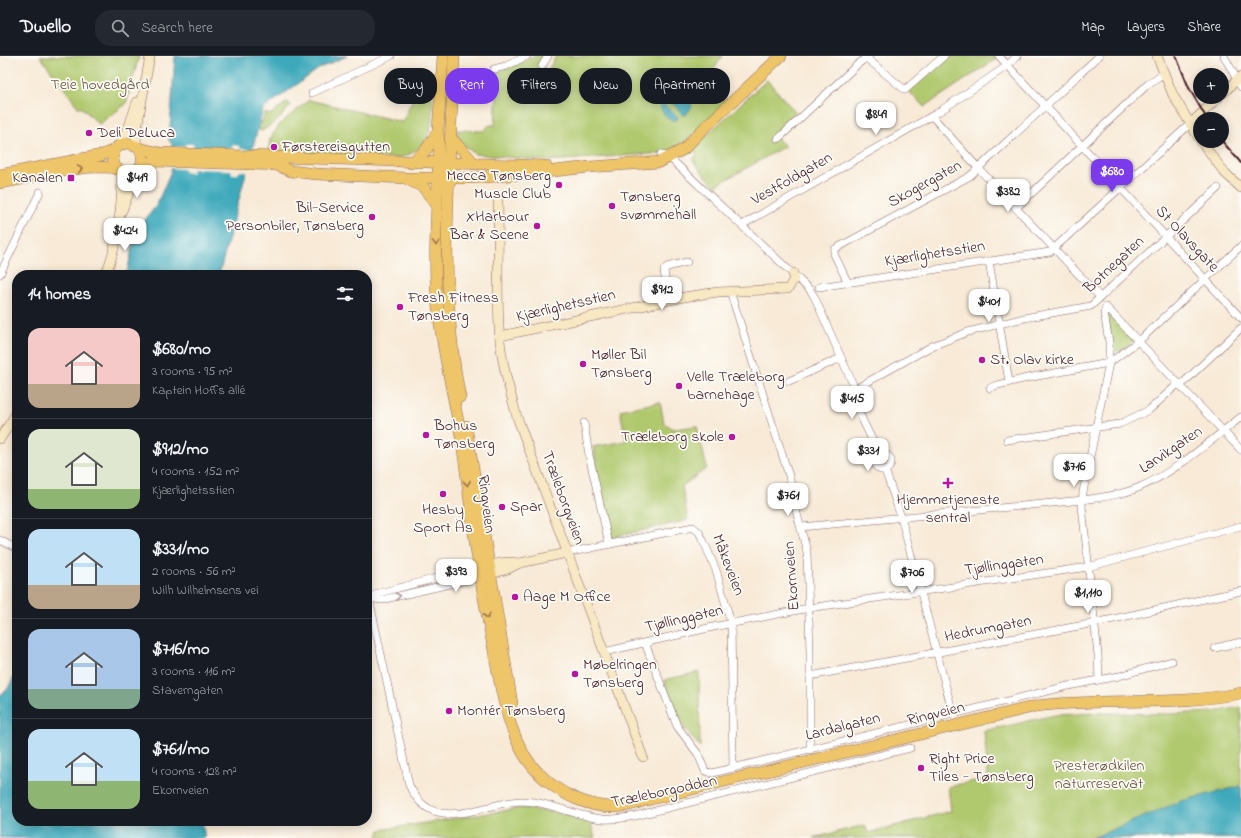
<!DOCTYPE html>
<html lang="en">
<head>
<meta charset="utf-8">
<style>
	body { margin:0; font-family:"Indie Flower",sans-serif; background:#242831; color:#f1f3f6; height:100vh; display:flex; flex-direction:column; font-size:15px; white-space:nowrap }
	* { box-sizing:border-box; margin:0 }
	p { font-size:13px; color:#9ea1a6 }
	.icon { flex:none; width:22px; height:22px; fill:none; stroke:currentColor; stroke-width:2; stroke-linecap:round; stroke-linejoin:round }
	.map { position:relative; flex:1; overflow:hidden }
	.sheet { position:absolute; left:12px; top:214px; width:360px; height:556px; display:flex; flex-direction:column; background:#171b24; border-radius:16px; box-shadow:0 2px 10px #0003 }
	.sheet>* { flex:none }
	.top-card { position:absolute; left:384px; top:12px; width:380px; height:36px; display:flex; gap:8px }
	.controls { position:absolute; left:1193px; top:12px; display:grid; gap:8px }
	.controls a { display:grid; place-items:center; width:36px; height:36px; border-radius:50%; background:#171b24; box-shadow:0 2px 10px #0003; font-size:20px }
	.price { position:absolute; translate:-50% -34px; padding:0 9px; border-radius:8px; background:#fff; color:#222; font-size:13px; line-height:26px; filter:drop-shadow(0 1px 2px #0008) }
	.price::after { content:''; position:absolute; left:50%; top:24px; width:12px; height:9px; margin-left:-6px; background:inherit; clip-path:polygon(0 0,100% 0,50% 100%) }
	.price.active { background:#7c3aed; color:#fff }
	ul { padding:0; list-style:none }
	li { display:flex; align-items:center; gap:12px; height:100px; padding:0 16px }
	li+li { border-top:1px solid #363941 }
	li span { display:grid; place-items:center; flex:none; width:112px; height:80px; border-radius:12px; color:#555 }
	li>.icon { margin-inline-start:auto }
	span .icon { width:48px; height:48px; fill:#fffc; stroke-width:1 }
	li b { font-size:17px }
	h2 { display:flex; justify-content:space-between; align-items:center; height:48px; padding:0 16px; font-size:17px }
	.pill { padding:0 14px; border-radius:16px; background:#171b24; box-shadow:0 2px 10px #0003; font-size:14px; line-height:36px }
	.pill.active { background:#7c3aed; color:#fff }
	header { display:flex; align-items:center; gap:24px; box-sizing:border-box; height:56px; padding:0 20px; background:#171b24; border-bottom:1px solid #363941 }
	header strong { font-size:19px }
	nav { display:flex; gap:22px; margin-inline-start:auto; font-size:14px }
	.search { width:280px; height:36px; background:#242831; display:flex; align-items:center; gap:10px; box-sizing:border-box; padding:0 14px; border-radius:16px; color:#9ea1a6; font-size:15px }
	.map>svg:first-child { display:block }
</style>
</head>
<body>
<header>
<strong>Dwello</strong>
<div class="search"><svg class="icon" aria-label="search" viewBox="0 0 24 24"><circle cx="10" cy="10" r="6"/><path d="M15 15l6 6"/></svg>Search here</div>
<nav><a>Map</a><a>Layers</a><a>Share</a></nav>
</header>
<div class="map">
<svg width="1241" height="782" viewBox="0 0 1241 782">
	<rect width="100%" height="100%" fill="#fdfcf7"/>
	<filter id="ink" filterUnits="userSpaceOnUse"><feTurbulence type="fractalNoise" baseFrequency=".025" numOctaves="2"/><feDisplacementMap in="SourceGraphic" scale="8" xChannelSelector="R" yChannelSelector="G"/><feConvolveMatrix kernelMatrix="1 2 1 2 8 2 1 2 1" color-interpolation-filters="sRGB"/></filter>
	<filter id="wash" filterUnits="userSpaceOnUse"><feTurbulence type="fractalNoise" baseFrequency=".012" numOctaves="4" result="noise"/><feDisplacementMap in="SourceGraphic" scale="16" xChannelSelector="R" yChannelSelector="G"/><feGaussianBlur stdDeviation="0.9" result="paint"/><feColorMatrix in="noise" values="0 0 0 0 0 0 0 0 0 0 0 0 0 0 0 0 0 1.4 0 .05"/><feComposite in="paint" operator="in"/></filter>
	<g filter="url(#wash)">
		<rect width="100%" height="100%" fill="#f8ead7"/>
		<g fill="#b1c96e" stroke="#7e744c">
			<path d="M40,0H139L126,48L99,68L82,52L78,51Z"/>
			<path d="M534,0H544L538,8L548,15L556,0H723L706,24L728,49L687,84L664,97L547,105L475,98L465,90L457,80V74L483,75L490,69H495L498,16Z"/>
			<path d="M944,0L999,1L924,51L907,33Z"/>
			<path d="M423,21H432C431,56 441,89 400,102L268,98L270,83L280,68L309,44L402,66Z"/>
			<path d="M767,24L798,59L777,82L785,90L715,130L704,119L693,104L697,98L693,91Z"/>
			<path d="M287,46L291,49L279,63L262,75L259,74L265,57L270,59Z"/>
			<path d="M1109,258L1134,284C1128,290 1122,299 1114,294L1107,261Z"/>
			<path d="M660,346L664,367L673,373L697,370L707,412L682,430L688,464L610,482L593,391L626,385L620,354Z"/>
			<path d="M699,616L700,691L681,668L664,624Z"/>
			<path d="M1241,651V782H813L865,769L868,777L951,755L948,731L988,722L984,675L1055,659L1098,657L1171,658L1214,656Z"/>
			<path d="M521,752L589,761L595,782H377L380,774Z"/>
		</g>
		<g fill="#3ca9bb" stroke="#436473">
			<path d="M175,0H347L320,12L263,53L219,219H132L127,216L136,175L156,150L171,115L172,88L169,85Z"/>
			<path d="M675,32L687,40L692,50L686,59H682L678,52L670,46L665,47V50L678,61L677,64C668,67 661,55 659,48L666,34Z"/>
			<path d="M17,615V765H202L205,782H0V639L7,634Z"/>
			<path d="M1241,730V782H1092L1181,745Z"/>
		</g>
		<path fill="#f8ead7" d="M186,88H193L194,92L231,93L233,89L239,90L241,93L255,94L249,115H240L238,118H232L231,114L193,113L191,117L185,116L183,113L169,112L170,91H184Z"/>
	</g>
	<g filter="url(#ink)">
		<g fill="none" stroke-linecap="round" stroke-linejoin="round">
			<g stroke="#876667" stroke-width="8">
				<g id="street">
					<path d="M864,0L905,34L944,0"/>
					<path d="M999,0L1241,262"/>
					<path d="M1224,0L1241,31"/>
					<path d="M542,10L548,0"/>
					<path d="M494,13L506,10L527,0"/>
					<path d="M312,37L391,0"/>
					<path d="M932,60L979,113L1100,241"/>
					<path d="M778,83L858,8L869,0"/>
					<path d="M661,98L670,102L810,234L814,240L855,333L852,338L863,365L879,398"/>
					<path d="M1016,152L1148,28L1164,17"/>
					<path d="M742,169L937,57L1007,10L1017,0"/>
					<path d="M989,205L1009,326"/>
					<path d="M0,218L40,136"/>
					<path d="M848,227L834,198L835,193L970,120L1099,0"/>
					<path d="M819,231L1050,196L1190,68"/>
					<path d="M730,235L789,420L797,458L807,496L810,596V694"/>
					<path d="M668,243L664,214L667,211L687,206"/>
					<path d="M789,325L841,302"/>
					<path d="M1181,329L1241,272"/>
					<path d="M990,332L994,330L1027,322L1109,307L1140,284L1241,190"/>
					<path d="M855,333L932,290L968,276L1024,262L1091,250L1218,132"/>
					<path d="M584,367L589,399L609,488"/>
					<path d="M1007,384L1120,368L1149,354L1179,327"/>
					<circle cx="883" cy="406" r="8"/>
					<path d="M885,414L901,461L953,658"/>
					<path d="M801,471L1083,444C1102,441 1122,439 1140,431C1177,415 1210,385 1241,361"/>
					<path d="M0,484L17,493"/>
					<path d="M567,497L693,471L699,476L704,486L716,514L731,567L733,712"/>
					<path d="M369,542L409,729C415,742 423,752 437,756C462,763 494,746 521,745C548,745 574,760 602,763C613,764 624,762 635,760L910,692"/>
					<path d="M370,542L381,544L480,521"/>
					<path d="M367,543L379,537L479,511"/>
					<path d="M645,587L677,670L698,698L705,715L712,717L1068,630L1119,620L1172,605"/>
					<path d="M1215,592L1241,586"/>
					<path d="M604,596L713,571L809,552L1088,511L1241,470"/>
					<path d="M810,620L1095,567L1241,535"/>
					<path d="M1099,623L1098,599L1082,450L1083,436L1109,307V286L1104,257L1106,251L1241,394"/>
				</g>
			</g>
			<g stroke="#876667" stroke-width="10">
				<g id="secondary">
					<path d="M1157,0L1173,39L1200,84"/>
					<path d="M1222,38L1241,20"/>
					<path d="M1190,68L1219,41"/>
					<path d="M1201,85L1224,116L1241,132"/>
					<path d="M119,89L129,70L137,46"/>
					<path d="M136,89L137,72L150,0"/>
					<path d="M498,144C499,186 497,229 499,271C500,302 509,332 517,361L643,701"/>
					<path d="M122,155L138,113"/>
					<path d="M105,219C118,191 122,147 122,116"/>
					<path d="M500,280L684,241L718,236L788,233L794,223L793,217"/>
					<path d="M0,383L17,356"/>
					<path d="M484,510L507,506L520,507"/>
					<path d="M485,520L508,513L520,507L567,497"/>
				</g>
			</g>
			<g stroke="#876667" stroke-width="12">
				<g id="primary">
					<path d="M443,0L438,74L439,92C438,142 433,193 437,243C441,290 453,335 461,381C468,423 471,464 478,505C482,535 488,565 494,595C500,629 506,666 523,697C546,736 599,763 643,745L1037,650C1105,641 1174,651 1241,637"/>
					<path d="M454,0C450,114 438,229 460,341"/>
					<path d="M451,82L475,108"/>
					<path d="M139,92L160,97L546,110"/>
					<path d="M411,107L426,94L438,75"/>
					<path d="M276,109L291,115L316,118L406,122H471L536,117L590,111L660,106L684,93L699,77L781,0"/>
					<path d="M140,111L153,105L282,109"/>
					<path d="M0,119L102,99L114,94"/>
					<path d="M407,123L423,131L437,149"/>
					<path d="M0,127C31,122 65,112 97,111C102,111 109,111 115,112C122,114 126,120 135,116C144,111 144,100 139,92L128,87C113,88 110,101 116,113"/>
					<path d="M466,370L512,647"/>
				</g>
			</g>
			<use href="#street" stroke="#fff" stroke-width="7"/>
			<use href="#secondary" stroke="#f8e8c3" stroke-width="9"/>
			<use href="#primary" stroke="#eec569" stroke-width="11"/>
			<g stroke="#4a1f2b" stroke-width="2">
				<path d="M1176,0L1189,32L1207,63"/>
				<path d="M1222,85L1241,107"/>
			</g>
		</g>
		<defs><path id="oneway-chevron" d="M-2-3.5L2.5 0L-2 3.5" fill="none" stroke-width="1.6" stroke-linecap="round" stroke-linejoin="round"/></defs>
		<g stroke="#9c724a">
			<use href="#oneway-chevron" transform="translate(80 113) rotate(-10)"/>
			<use href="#oneway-chevron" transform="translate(436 187) rotate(91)"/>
			<use href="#oneway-chevron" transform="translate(467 427) rotate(84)"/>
			<use href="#oneway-chevron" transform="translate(487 560) rotate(79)"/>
		</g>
		<use stroke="#ae9aa0" href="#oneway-chevron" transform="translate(398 540) rotate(-13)"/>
	</g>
	<g fill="#b5179e" stroke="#fdfcf7" stroke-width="1.5">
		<circle cx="89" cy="77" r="4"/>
		<circle cx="274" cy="91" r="4"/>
		<rect x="67" y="118" width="8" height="8" rx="2"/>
		<circle cx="559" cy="129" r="4"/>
		<circle cx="612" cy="150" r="4"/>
		<circle cx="372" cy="161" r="4"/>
		<circle cx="537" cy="170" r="4"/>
		<circle cx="400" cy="251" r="4"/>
		<circle cx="982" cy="304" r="4"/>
		<circle cx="583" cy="308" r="4"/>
		<circle cx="679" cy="330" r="4"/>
		<circle cx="426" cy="379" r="4"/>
		<circle cx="732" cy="381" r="4"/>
		<path d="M946 421h4v4h4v4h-4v4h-4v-4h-4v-4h4z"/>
		<circle cx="443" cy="438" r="4"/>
		<circle cx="502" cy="451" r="4"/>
		<circle cx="515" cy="541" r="4"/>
		<circle cx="575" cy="618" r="4"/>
		<circle cx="449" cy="655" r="4"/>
		<circle cx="921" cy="712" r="4"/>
	</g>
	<g text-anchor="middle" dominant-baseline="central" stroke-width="3.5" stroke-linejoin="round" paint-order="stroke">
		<g font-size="16" fill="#69523f" stroke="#fdfcf7">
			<text x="100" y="29">Teie hovedgård</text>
			<text x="1099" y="710">Presterødkilen<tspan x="1099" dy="18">naturreservat</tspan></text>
		</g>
		<g font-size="16" fill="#4a1f2b" stroke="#fdfcf7" text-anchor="start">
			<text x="97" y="77">Deli DeLuca</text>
			<text x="282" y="91">Førstereisgutten</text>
			<text x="551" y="120" text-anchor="end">Mecca Tønsberg<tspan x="551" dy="18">Muscle Club</tspan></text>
			<text x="63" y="122" text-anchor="end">Kanalen</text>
			<text x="620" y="141">Tønsberg<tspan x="620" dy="18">svømmehall</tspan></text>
			<text x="364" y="152" text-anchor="end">Bil-Service<tspan x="364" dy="18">Personbiler, Tønsberg</tspan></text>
			<text x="529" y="161" text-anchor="end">XHarbour<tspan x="529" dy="18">Bar &amp; Scene</tspan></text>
			<text x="408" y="242">Fresh Fitness<tspan x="408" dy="18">Tønsberg</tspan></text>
			<text x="591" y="299">Møller Bil<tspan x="591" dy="18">Tønsberg</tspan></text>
			<text x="990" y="304">St. Olav kirke</text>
			<text x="687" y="321">Velle Træleborg<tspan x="687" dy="18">barnehage</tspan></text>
			<text x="434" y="370">Bohus<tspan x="434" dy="18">Tønsberg</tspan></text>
			<text x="724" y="381" text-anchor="end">Træleborg skole</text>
			<text x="948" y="444" text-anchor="middle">Hjemmetjeneste<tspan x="948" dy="18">sentral</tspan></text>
			<text x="510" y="451">Spar</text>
			<text x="443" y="454" text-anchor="middle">Hesby<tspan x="443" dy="18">Sport As</tspan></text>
			<text x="523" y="541">Aage M Office</text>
			<text x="583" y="609">Møbelringen<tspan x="583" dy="18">Tønsberg</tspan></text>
			<text x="457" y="655">Montér Tønsberg</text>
			<text x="929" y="703">Right Price<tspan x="929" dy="18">Tiles - Tønsberg</tspan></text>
		</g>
		<g font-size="16" fill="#4a1f2b" stroke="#fdfcf7">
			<text transform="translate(792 123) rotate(-30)">Vestfoldgaten</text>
			<text transform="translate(925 128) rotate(-29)">Skogergaten</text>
			<text transform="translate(1187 183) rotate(47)">St Olavsgate</text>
			<text transform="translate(935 198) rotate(-9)">Kjærlighetsstien</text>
			<text transform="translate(1114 209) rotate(-43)">Botnegaten</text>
			<text transform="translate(566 250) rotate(-13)">Kjærlighetsstien</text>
			<text transform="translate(1171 394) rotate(-34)">Larvikgaten</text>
			<text transform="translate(563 442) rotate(70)">Træleborgveien</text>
			<text transform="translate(486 448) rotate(83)">Ringveien</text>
			<text transform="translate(728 509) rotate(69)">Måkeveien</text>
			<text transform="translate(1004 509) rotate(-8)">Tjøllinggaten</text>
			<text transform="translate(792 520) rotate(-94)">Ekornveien</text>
			<text transform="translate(684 563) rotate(-13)">Tjøllinggaten</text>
			<text transform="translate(988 573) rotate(-11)">Hedrumgaten</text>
			<text transform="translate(936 658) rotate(-14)">Ringveien</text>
			<text transform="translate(843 671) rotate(-14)">Lardalgaten</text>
			<text transform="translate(664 736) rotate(-12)">Træleborgodden</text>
		</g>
	</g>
</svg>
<div class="controls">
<a>+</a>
<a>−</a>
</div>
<b class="price" style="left:876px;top:80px">$849</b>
<b class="price active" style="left:1112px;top:137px">$680</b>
<b class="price" style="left:137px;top:143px">$419</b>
<b class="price" style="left:1008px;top:157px">$382</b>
<b class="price" style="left:125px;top:196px">$424</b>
<b class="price" style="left:662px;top:255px">$912</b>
<b class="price" style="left:989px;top:267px">$401</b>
<b class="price" style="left:852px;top:364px">$415</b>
<b class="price" style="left:868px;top:416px">$331</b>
<b class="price" style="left:1074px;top:432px">$716</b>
<b class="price" style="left:788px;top:461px">$761</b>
<b class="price" style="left:456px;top:537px">$393</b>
<b class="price" style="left:912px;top:538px">$706</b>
<b class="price" style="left:1088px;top:558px">$1,110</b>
<div class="top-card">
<a class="pill">Buy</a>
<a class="pill active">Rent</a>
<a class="pill">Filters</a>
<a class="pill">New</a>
<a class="pill">Apartment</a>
</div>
<section class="sheet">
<h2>14 homes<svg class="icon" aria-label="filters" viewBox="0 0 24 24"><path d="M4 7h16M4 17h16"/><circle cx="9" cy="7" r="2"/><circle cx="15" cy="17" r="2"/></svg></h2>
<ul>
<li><span style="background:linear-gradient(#f6c9c9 70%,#b9a48a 0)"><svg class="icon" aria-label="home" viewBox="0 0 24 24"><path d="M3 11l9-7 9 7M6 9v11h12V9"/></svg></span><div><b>$680/mo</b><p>3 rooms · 95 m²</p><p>Kaptein Hoffs allé</p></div></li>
<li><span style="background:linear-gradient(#dfe7d0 75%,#8fb573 0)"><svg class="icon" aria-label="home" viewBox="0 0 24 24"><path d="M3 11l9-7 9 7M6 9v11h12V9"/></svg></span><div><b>$912/mo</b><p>4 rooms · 152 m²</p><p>Kjærlighetsstien</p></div></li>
<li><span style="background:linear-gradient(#bfe0f5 70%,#b9a48a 0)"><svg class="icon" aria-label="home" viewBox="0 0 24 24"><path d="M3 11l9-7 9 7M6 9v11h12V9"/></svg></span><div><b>$331/mo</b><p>2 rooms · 56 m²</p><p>Wilh Wilhelmsens vei</p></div></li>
<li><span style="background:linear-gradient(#a9c7e8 75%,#7fa58c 0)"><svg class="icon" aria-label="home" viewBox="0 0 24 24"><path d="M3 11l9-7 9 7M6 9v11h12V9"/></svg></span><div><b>$716/mo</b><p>3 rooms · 116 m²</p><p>Staverngaten</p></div></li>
<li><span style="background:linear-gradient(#bfe0f5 65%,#8fb573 0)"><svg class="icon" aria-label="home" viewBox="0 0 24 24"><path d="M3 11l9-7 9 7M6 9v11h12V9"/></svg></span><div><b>$761/mo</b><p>4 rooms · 128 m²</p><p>Ekornveien</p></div></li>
</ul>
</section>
</div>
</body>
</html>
